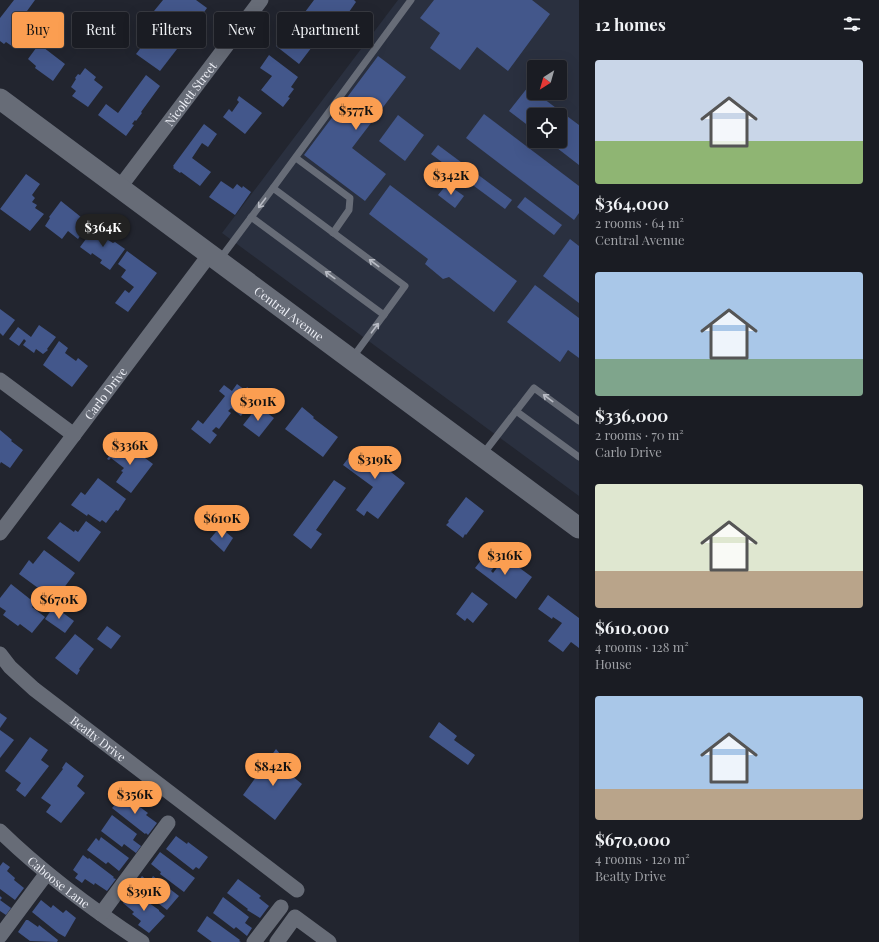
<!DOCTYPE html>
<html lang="en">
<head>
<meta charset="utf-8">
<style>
	body { margin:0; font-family:"Playfair Display",serif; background:#23252b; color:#f1f3f6; height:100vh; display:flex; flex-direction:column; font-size:15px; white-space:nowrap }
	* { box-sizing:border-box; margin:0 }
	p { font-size:13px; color:#9fa1a6 }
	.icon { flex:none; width:22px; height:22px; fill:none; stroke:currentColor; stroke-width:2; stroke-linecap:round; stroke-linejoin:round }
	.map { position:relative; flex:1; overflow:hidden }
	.details { display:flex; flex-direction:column; background:#1a1c23; width:300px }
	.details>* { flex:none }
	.hud { position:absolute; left:12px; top:12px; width:380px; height:36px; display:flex; gap:8px }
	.needle { width:26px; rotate:217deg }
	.controls { position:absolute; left:527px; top:60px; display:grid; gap:8px }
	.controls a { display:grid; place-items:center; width:40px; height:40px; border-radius:4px; background:#1a1c23; box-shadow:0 4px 16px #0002,0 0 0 1px #383a41; font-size:20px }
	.price { position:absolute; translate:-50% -34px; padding:0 9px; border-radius:14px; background:#fb9e51; color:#111; font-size:13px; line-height:26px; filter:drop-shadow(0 1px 2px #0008) }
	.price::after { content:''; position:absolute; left:50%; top:24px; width:12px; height:9px; margin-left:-6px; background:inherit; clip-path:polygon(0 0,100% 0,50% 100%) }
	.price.on { background:#222; color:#fff }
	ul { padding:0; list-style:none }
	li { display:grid; align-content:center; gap:8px; height:212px; padding:0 16px }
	li span { display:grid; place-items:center; height:124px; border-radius:4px; color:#555 }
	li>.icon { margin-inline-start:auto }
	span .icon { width:72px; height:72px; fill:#fffc; stroke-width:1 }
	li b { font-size:17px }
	h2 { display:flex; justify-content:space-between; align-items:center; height:48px; padding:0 16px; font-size:17px }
	.tag { padding:0 14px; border-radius:4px; background:#1a1c23; box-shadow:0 4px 16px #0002,0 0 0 1px #383a41; font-size:14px; line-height:36px }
	.tag.on { background:#fb9e51; color:#111 }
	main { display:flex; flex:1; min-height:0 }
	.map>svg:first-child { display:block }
</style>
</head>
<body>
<main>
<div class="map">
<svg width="579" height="942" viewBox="0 0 579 942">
	<rect width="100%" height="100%" fill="#22252f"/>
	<path fill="#2a303f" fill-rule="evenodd" d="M398,0H579V496L222,233ZM534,67H560V93H534ZM534,115H560V141H534Z"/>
	<g fill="#43578b">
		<path d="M14,0H35L27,11L31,13L24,22L32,28L16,49L6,42L4,44L0,41V18Z"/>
		<path d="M163,0H196L207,8L195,25L185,17L178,27L154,11Z"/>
		<path d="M314,0H354L356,2L344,19L347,22L345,24L344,23L340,31L335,27L331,32L328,29L327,30L322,27L323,26L305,12Z"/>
		<path d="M434,0H532L550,14L508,71L477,47L460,70L430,48L440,33L420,18Z"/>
		<path d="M295,28L315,43L299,64L276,46L285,34L288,37Z"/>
		<path d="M153,32L177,49L160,71L136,54Z"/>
		<path d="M39,44L65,64L53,81L35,68L36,66L28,59Z"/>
		<path d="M269,55L298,77L291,87L294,89L288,97L290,98L283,107L261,90L272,76L260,68Z"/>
		<path d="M378,56L406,77L352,148L386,174L365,201L304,155Z"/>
		<path d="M85,68L96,77L94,80L103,87L88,107L72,96L76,91L71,87L76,79L75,78L78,74L80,75Z"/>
		<path d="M146,75L160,86L141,112L142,113L136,121L135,120L132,124L134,125L126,136L98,115L106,104L118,113Z"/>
		<path d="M528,87L534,91V93H536L579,125V165L548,141H560V115H534V130L509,111Z"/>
		<path d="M239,96L262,113L245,134L223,117L229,109L232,112L239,102L237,100Z"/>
		<path d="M484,114L579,186V213L574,220L466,138Z"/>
		<path d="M398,115L424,135L405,161L379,141Z"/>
		<path d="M204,124L217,134L208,147L202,143L192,158L211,172L200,186L181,172L180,173L173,168L174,167L173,166Z"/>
		<path d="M438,145L512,200L505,209L431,154Z"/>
		<path d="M26,174L40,184L32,195L35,198L32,202L37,205L35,208L44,214L30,231L0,209Z"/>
		<path d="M221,181L233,189L237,184L242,188L243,186L251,192L235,215L209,197Z"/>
		<path d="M447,184L464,196L455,208L438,195Z"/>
		<path d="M390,185L517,281L494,312L449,277L443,279L425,264L428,259L369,214Z"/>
		<path d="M525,197L562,225L554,235L517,207Z"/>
		<path d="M61,201L76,213L82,218L81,219L88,225L78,239L68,231L62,239L45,226L50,218L49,217Z"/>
		<path d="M95,227L110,238L108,240L113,243L115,242L125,249L110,270L100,263L102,260L92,253L91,255L80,247Z"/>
		<path d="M570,239L579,246V303L543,276Z"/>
		<path d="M127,251L157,273L128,312L115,303L125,290L129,293L134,287L121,277L126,270L118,264Z"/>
		<path d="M535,285L579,318V358L568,350L560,362L507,322Z"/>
		<path d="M0,309L15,320L3,336L0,333Z"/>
		<path d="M39,325L56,337L47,349L48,350L43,354L36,349L34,353L23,345L26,341L24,339L19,346L9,339L18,327L31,337Z"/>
		<path d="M59,341L68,348L65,353L76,361L78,358L88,366L72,387L43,365Z"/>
		<path d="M237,384L245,390L247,387L257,394L241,416L231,408L228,411L231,413L219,429L216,427L212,431L217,435L210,444L191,429L198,420L203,424L225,396L219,391L224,385L232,391Z"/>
		<path d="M258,406L274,418L259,437L243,425Z"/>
		<path d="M302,407L314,417L313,418L338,437L323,457L285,429Z"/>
		<path d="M0,430L12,440L11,441L23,450L10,468L1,462L0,464Z"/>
		<path d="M121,440L153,464L131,493L116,482L123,472L121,471L124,468L111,458L109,460L107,459Z"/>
		<path d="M356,448L372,459L381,448L395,458L387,469L405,483L378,519L367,511L364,516L356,510L373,487L343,465Z"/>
		<path d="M98,478L126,499L118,511L116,510L106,523L102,520L100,522L88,514L87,516L71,505L81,492L85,495Z"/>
		<path d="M334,480L346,488L316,530L322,534L311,549L293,535Z"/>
		<path d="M466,497L484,511L466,535L465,534L463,538L446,525L449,522L448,521Z"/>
		<path d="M86,521L101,532L79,562L47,538L60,522L74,532L75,530L78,532Z"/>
		<path d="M220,527L233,538L224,552L210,539Z"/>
		<path d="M44,550L75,573L60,593L59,592L53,599L19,574L29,560L33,564Z"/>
		<path d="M485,555L497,564L491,571L493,573L502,561L503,562L506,558L532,577L516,599L475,568Z"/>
		<path d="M11,584L35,603L32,607L45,617L32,633L20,624L18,626L3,615L6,611L0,607V598Z"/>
		<path d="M472,592L488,604L473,623L467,618L465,621L456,614Z"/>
		<path d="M548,595L579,618V648L571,642L563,652L548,641L562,623L553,617L552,619L538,609Z"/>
		<path d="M54,606L74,621L65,633L45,619Z"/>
		<path d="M107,626L121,636L111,649L97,639Z"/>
		<path d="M75,634L94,649L79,669L80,670L77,675L55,658Z"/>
		<path d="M0,713L7,718L0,728Z"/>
		<path d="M439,722L457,736L454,740L475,755L468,765L429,737Z"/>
		<path d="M0,730L14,740L0,758Z"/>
		<path d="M30,737L48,750L41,760L49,766L25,797L16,790L21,783L5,771Z"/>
		<path d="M276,749L286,761L282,768L302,784L275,820L243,795Z"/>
		<path d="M66,762L84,776L77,786L85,793L61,823L46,812L51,805L41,798L63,769L62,768Z"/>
		<path d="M124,795L148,813L146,815L157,823L148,835L146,833L145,834L112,808Z"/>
		<path d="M112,815L137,834L133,840L141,846L136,853L124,844L122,847L101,831Z"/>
		<path d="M176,836L187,844L188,842L208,857L199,869L196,867L193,870L166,849Z"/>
		<path d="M101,837L129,858L119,871L108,862L106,864L87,850L96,838L99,841Z"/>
		<path d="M160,852L195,878L184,892L160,874L161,872L151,864Z"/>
		<path d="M83,855L88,859L89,858L114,877L113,878L116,879L107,891L95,883L94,885L85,879L82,883L75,878L78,874L73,870Z"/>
		<path d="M3,862L10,867L7,871L15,878L14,880L24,888L15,900L0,889V866Z"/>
		<path d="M142,876L149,882L153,876L179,896L167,910L146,894L147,892L136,884Z"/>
		<path d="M238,879L261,896L259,898L269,906L260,918L247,910L248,909L227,893Z"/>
		<path d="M132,892L135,894V893L159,910V911L165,916L149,933L138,925L141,921L132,914L134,912L123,903Z"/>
		<path d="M0,896L2,898L0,900L11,908L6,915L0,911Z"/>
		<path d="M223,897L249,917L245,923L252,928L247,936L236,927L234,929L213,913Z"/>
		<path d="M41,900L51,908L53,905L63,913L66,910L76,918L65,937L58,933L32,912Z"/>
		<path d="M207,916L240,940L239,941L241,942H212L197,931Z"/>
		<path d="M26,920H28L38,927L39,925L58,940L57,942L30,941L18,932Z"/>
	</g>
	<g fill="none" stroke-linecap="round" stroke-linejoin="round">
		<g stroke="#676c77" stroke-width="7">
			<path d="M296,158L350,198L349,210L333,233"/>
			<path d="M273,188L411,0"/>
			<path d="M251,217L384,315"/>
			<path d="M220,259L273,188L405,286L353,357"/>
			<path d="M516,411L579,457"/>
			<path d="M483,454L534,388L579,421"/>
		</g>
		<g stroke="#676c77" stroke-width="15">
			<path id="s1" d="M120,187L261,0"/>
			<path d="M0,380L74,435"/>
			<path id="s2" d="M0,533L210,254"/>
			<path id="s3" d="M0,654L10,667L34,689L297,890"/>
			<path id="s4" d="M0,831C43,873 92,909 142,942"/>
			<path d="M101,914L168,823"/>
			<path d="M0,936L47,873"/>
			<path d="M254,942L281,907"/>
			<path d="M277,942L295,917L329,942"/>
		</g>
		<path stroke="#676c77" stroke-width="21" id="s5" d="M0,99L579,528"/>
	</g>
	<defs><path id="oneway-shaft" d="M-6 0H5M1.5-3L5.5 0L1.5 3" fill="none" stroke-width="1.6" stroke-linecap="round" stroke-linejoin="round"/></defs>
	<g stroke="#b8bbc4">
		<use href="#oneway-shaft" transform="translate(262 203) rotate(127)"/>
		<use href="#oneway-shaft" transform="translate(374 263) rotate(-143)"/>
		<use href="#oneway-shaft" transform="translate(330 275) rotate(-144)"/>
		<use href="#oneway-shaft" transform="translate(375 328) rotate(-53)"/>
		<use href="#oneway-shaft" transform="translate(548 398) rotate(-143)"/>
	</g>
	<g text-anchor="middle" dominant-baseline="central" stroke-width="3" stroke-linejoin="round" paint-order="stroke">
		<g font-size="12" fill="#eef0f7" stroke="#22252f">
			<text stroke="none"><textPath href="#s1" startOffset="117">Nicolett Street</textPath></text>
			<text stroke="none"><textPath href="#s5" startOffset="360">Central Avenue</textPath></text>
			<text stroke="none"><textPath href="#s2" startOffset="175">Carlo Drive</textPath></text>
			<text stroke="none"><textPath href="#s3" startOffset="130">Beatty Drive</textPath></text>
			<text stroke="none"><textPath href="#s4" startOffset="78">Caboose Lane</textPath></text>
		</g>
	</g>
</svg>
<div class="controls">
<a><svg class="needle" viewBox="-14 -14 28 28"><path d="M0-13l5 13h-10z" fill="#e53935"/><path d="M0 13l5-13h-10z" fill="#9fa1a6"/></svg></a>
<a><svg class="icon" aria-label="locate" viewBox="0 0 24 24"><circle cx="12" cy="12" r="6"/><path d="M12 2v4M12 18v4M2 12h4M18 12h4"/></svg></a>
</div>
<b class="price" style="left:356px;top:131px">$577K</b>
<b class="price" style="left:451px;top:196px">$342K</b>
<b class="price on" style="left:103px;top:248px">$364K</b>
<b class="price" style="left:258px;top:422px">$301K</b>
<b class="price" style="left:130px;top:466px">$336K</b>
<b class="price" style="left:375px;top:480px">$319K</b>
<b class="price" style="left:222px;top:539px">$610K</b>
<b class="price" style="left:505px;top:576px">$316K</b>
<b class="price" style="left:59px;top:620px">$670K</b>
<b class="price" style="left:273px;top:787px">$842K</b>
<b class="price" style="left:135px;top:815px">$356K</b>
<b class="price" style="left:144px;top:912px">$391K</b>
<div class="hud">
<a class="tag on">Buy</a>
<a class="tag">Rent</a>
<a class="tag">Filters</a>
<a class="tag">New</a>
<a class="tag">Apartment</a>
</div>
</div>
<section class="details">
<h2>12 homes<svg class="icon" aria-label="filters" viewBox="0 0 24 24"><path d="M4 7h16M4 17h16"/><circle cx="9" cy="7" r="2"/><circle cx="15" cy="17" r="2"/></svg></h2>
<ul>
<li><span style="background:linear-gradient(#c9d6e8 65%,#8fb573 0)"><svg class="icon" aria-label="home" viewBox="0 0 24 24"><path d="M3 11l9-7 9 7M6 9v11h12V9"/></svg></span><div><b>$364,000</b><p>2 rooms · 64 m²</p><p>Central Avenue</p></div></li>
<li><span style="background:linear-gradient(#a9c7e8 70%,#7fa58c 0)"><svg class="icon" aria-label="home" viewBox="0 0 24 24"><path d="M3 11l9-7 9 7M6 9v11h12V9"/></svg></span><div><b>$336,000</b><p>2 rooms · 70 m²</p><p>Carlo Drive</p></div></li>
<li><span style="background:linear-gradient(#dfe7d0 70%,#b9a48a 0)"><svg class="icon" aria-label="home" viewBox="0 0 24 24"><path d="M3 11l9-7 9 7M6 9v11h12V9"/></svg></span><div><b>$610,000</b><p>4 rooms · 128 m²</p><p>House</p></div></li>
<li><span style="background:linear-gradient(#a9c7e8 75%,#b9a48a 0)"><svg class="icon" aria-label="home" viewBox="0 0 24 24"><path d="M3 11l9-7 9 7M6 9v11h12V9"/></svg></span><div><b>$670,000</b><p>4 rooms · 120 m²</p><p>Beatty Drive</p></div></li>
</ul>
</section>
</main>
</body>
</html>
